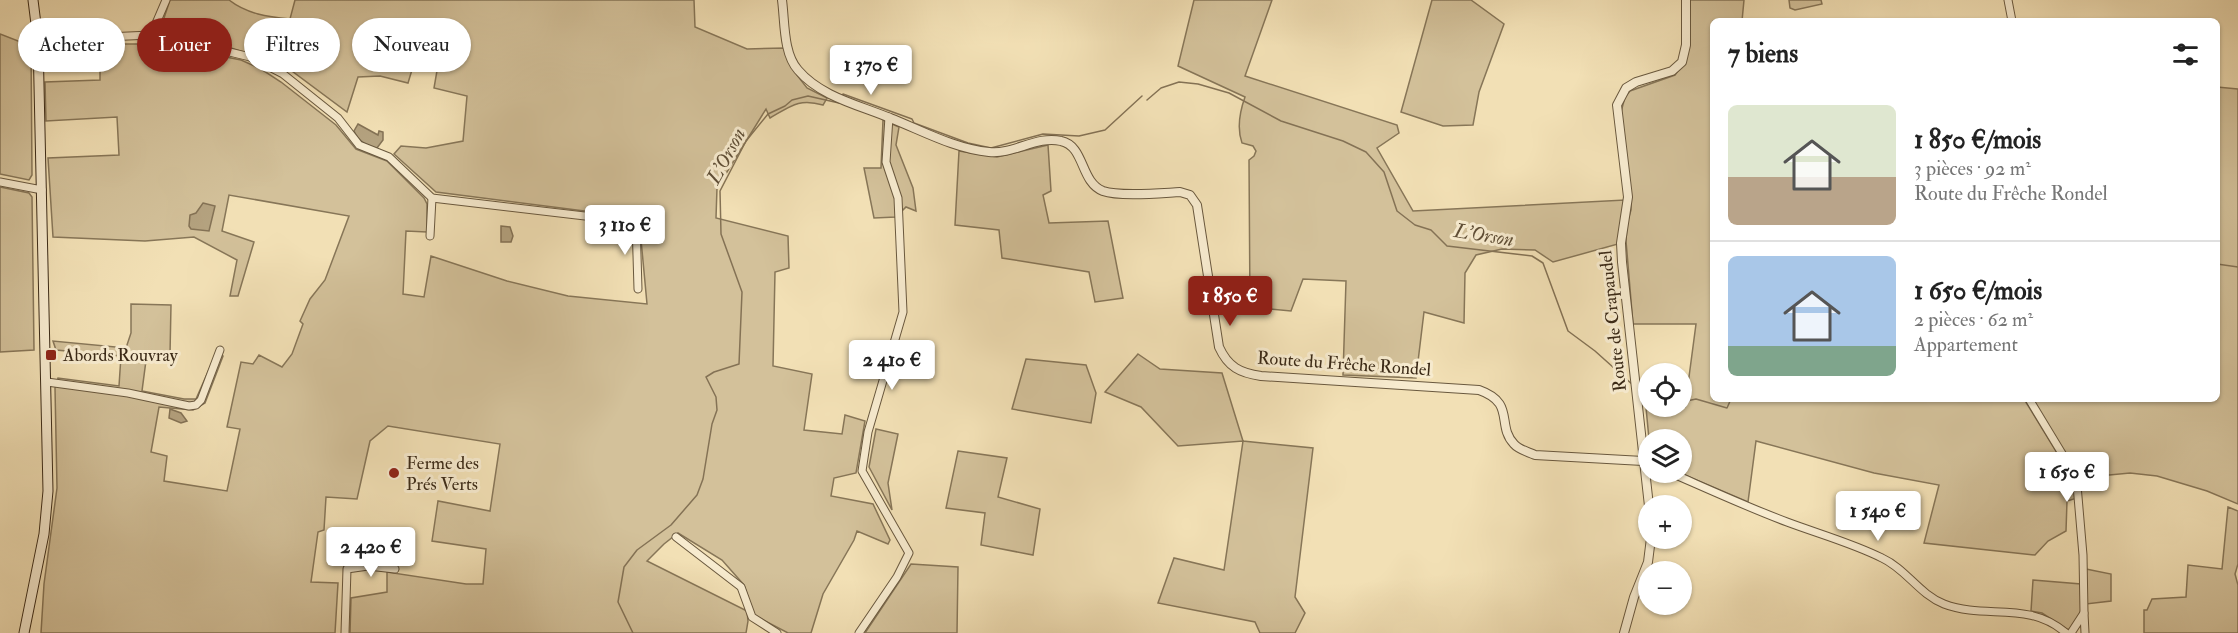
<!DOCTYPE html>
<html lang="fr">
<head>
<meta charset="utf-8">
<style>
	body { margin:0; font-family:"IM FELL Double Pica",serif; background:#f2f2f2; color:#222; height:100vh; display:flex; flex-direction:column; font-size:22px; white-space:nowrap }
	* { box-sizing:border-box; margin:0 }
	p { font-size:20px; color:#767676 }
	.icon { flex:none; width:33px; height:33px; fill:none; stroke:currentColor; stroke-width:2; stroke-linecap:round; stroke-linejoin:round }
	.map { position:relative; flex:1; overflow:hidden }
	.sheet { position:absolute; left:1710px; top:18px; width:510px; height:384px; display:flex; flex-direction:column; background:#fff; border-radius:9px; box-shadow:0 2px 4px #0004 }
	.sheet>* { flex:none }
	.hud { position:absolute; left:18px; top:18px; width:570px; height:54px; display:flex; gap:12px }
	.controls { position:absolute; left:1638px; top:363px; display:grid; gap:12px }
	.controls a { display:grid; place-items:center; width:54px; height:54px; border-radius:50%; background:#fff; box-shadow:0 2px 4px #0004; font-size:30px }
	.price { position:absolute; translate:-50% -51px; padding:0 14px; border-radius:6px; background:#fff; color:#222; font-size:20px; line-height:39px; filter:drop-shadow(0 2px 3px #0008) }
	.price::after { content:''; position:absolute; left:50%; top:36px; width:18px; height:14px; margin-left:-9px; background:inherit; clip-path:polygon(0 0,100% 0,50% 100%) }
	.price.on { background:#8f2418; color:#fff }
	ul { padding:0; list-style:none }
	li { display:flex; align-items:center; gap:18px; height:150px; padding:0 18px }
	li+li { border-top:2px solid #e0e0e0 }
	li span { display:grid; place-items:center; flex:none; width:168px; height:120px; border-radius:9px; color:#555 }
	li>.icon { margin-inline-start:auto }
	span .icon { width:72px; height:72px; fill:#fffc; stroke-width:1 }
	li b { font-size:26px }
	h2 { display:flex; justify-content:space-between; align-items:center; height:72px; padding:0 18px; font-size:26px }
	.tag { padding:0 21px; border-radius:27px; background:#fff; box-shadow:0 2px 4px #0004; font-size:21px; line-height:54px }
	.tag.on { background:#8f2418; color:#fff }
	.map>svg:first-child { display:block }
</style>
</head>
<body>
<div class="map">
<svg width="2238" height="633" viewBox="0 0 2238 633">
	<rect width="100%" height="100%" fill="#f2e0b5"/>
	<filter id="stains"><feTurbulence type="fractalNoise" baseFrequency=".00333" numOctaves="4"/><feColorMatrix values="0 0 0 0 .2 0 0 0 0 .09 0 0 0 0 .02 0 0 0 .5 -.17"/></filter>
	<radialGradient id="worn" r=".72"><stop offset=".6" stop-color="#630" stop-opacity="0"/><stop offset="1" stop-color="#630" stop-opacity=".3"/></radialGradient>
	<g fill="#d3c19a" stroke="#877658" stroke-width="1.5">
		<path d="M170,0H229C247,14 268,17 290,19L295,0H694L695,27L747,49L785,48L797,75L807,88L827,98L823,105C799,98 791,106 770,118L766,109L717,188L716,218L788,236L789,268L775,272L773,366L812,374L804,430L842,434L845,415L865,421L856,473L834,478L831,496L873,504L890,540L888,544L857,531L854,540L823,594L811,633H788L754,615L744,585L722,560L678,533L664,544L647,561L747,611L748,621L746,633H350L351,598L387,592V572L466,584H483L486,549L432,541L438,501L490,511L500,444L388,426L370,441L357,499L326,497L324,530L318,532L311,582L338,583L335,633H41L44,584L57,488L55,388L58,378L119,386L121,356L56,350L53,341L126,348L131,333V304L171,305L170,354L147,353L142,391L184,399H196L218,349L223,356L205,403L193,410L159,407L151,452L167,456L164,481L227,491L240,429L227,427L241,362L253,364L259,355L282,367L292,354L303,324L300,321L310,299L325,280L349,216L229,195L222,231L254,242L238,296H230L237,260L194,237L145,241L53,237L48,158L119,155L117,117L46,121L45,82L100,80V44H161L241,60L261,69L281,82L336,125L356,149L387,161L424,198L427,204V232L406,231L403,294L424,297L431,256L507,281L568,296L647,304L639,218L436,192L394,154L401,146L426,148L463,141L467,96L434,88L438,65L418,50L408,83L380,76L358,77L347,112L281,63L161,27Z"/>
		<path d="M1194,0H1272L1245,76L1397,125L1399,133L1377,148L1413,211L1625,200L1618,244L1553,262L1535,250L1502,249L1476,255L1465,273L1464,323L1424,312L1416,378L1343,375L1346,281L1303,279L1291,311L1250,307L1249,160L1254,156L1256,151L1253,146L1242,143C1237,129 1240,111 1245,97L1178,66Z"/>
		<path d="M1432,0H1471L1504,24L1479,92L1473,125L1443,126L1401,112Z"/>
		<path d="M1689,0H1744L1742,21H1713V399H2024L2073,479L2077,498L2067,501L2066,531L2048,541L2035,555L1924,543L1939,485L1874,473L1756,441L1748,502L1680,473L1682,472V440L1649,439L1645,397L1648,399V406L1685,407L1696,324H1633L1626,241L1627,224L1631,210V195L1621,112L1625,97L1630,91L1675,75L1685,61Z"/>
		<path d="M1789,0H1821L1822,4L1795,10L1790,8Z"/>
		<path d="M0,34L31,46L32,175L29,180L0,174Z"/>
		<path d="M2217,87L2238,89V504L2207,491L2157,476L2130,473L2099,476L2070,464L2031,399H2217Z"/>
		<path d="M883,120L899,127L896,145L913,188L916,211L906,207L896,217L874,218L864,168H881Z"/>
		<path d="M1048,145L1051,191L1043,195L1049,223L1108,221L1123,298L1095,302L1089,272L1002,258L999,230L955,225L959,151L997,157Z"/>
		<path d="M0,187L29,193L32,197L34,350L0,352Z"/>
		<path d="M1138,354L1160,369L1222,373L1243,441L1313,448L1295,597L1305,613L1295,633H1260L1255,622L1158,603L1174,558L1224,570L1243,441L1178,446L1141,407L1105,392Z"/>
		<path d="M1026,359L1086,365L1096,393L1091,423L1012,409Z"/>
		<path d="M876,429L898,434L888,483L892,510L869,467Z"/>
		<path d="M958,451L1007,458L998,497L1040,509L1033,555L981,545L985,513L946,508Z"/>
		<path d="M2228,507L2238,511V564L2235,574L2238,585V633H2144V610H2147L2152,599L2186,597L2188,565L2222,569Z"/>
		<path d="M911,564L958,567L957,633H865Z"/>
		<path d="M2086,569L2111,574V601L2086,604Z"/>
		<path d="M2033,580L2081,584C2082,600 2085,621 2068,630L2042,613L2031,611Z"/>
	</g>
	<g fill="#b4a27f" stroke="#847255" stroke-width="1.5">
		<path d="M358,124L378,135L379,131L383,132V140L377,148C367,147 358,140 354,131Z"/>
		<path d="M203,203L215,206L209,231L191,229L189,226L190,215L196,213Z"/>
		<path d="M501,226L510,227L513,236L511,242H501Z"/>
		<path d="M170,409L181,413L187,421L181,423L169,418Z"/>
	</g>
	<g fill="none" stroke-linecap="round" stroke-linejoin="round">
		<g stroke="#847255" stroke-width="1.5">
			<path d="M842,97L843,94L912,119L914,123L968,143L991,148L1043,134L1079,136L1105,130L1142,96"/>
			<path d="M1147,100L1161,88L1179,82L1198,84L1229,93L1281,121L1343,141L1366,152L1384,172L1397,211L1415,225L1431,230L1447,246L1532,256L1543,263L1568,331L1595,351L1633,385"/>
			<path d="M2217,264L2238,267"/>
			<path d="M1641,390L1648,395"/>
			<path d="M1682,402L1696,399L1727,408L1731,399"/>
			<path d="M633,633L618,602L624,567L637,550L671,525L697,495L703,479L712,424L717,410L716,397L706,377L714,372L739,364L742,292L721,234L720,191L746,141L768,114L785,106L792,100L808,96L839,103"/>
		</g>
		<g stroke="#69583e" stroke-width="9">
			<g id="minor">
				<path d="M2008,0L2012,21"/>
				<path d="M151,35L166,0"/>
				<path d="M38,40L151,35L172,38L250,57L283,74L338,118L359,145L389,157L432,198L636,222L638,289"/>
				<path d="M0,182L42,190"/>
				<path d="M430,236L432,198"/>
				<path d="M47,382L128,393L189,406L196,405L201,400L220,350"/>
				<path d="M2029,399L2072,470L2077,485L2083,555L2084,613"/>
				<path d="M1669,472C1708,489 1747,507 1787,522C1819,534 1852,543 1882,558C1906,569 1919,594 1944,604C1986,620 2028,600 2066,633"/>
				<path d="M676,537L741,587L752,617L777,633"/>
				<path d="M345,633L347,569L368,566L395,569"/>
				<path d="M859,633L897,577L909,553L862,471L868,432L903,312L898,198L886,162L889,117"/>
				<path d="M2071,633L2084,613L2085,633"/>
			</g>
		</g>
		<g stroke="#69583e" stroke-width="10">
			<g id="tertiary">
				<path d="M782,0C785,22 783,53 798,70C821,97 859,105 890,118C921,130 955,149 989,152C1013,155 1037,135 1061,141C1085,146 1080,182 1103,191C1120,197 1161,193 1180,192L1190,195L1197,205L1219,347C1228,367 1240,373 1261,376L1479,390C1516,403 1496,425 1514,444C1519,450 1529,452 1535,455L1643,461L1646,464"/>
				<path d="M1649,506L1622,262L1621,243L1628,197L1617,105L1626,88L1636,82L1672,71L1682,62L1686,45V0"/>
				<path d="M1624,633L1634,597L1648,562L1651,538"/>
			</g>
		</g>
		<g stroke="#3b2a17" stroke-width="11">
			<path id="secondary" d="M24,633L44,534L48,491L38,40L33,0"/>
		</g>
		<use href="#minor" stroke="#f7ebcf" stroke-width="7"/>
		<use href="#tertiary" stroke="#f7ebcf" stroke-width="8"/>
		<use href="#secondary" stroke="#f7ebcf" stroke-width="9"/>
	</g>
	<g fill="#8f2418" stroke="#f7ebcf" stroke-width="2">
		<rect x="45" y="349" width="12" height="12" rx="3"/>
		<circle cx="394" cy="473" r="6"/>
	</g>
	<g text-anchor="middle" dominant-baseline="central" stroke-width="6" stroke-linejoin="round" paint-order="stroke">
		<g font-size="18" fill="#3b2a17" stroke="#f7ebcf">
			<text transform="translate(1613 321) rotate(-96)">Route de Crapaudel</text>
			<text transform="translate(1344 364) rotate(4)">Route du Frêche Rondel</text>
		</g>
		<g font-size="18" fill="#3b2a17" stroke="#f7ebcf" text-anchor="start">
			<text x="63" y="355">Abords Rouvray</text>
			<text x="406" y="463">Ferme des<tspan x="406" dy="21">Prés Verts</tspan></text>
		</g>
		<g font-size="20" font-style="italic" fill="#5f4e36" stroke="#f7ebcf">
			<text transform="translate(726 156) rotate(-62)">L’Orson</text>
			<text transform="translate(1484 235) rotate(9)">L’Orson</text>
		</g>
	</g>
	<rect width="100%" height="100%" filter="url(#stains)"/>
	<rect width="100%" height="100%" fill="url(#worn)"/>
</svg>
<div class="controls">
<a><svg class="icon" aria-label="locate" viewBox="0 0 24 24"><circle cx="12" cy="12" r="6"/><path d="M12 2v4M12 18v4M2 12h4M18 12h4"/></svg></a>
<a><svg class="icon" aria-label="layers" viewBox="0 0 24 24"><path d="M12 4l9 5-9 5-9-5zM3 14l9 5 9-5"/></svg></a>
<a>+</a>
<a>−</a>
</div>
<b class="price" style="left:871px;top:96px">1 370 €</b>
<b class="price" style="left:625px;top:256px">3 110 €</b>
<b class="price on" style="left:1230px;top:327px">1 850 €</b>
<b class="price" style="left:892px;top:391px">2 410 €</b>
<b class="price" style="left:2067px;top:503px">1 650 €</b>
<b class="price" style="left:1878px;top:542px">1 540 €</b>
<b class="price" style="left:371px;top:578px">2 420 €</b>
<div class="hud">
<a class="tag">Acheter</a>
<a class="tag on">Louer</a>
<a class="tag">Filtres</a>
<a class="tag">Nouveau</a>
</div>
<section class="sheet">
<h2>7 biens<svg class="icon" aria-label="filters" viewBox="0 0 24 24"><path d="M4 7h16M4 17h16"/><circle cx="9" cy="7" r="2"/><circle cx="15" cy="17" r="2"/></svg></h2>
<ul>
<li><span style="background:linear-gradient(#dfe7d0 60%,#b9a48a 0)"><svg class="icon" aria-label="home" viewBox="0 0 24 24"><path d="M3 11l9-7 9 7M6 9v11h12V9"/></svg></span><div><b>1 850 €/mois</b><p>3 pièces · 92 m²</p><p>Route du Frêche Rondel</p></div></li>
<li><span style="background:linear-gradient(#a9c7e8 75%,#7fa58c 0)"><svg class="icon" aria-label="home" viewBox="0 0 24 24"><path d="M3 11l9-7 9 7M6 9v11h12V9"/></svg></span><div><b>1 650 €/mois</b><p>2 pièces · 62 m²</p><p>Appartement</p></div></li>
</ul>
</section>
</div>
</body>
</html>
